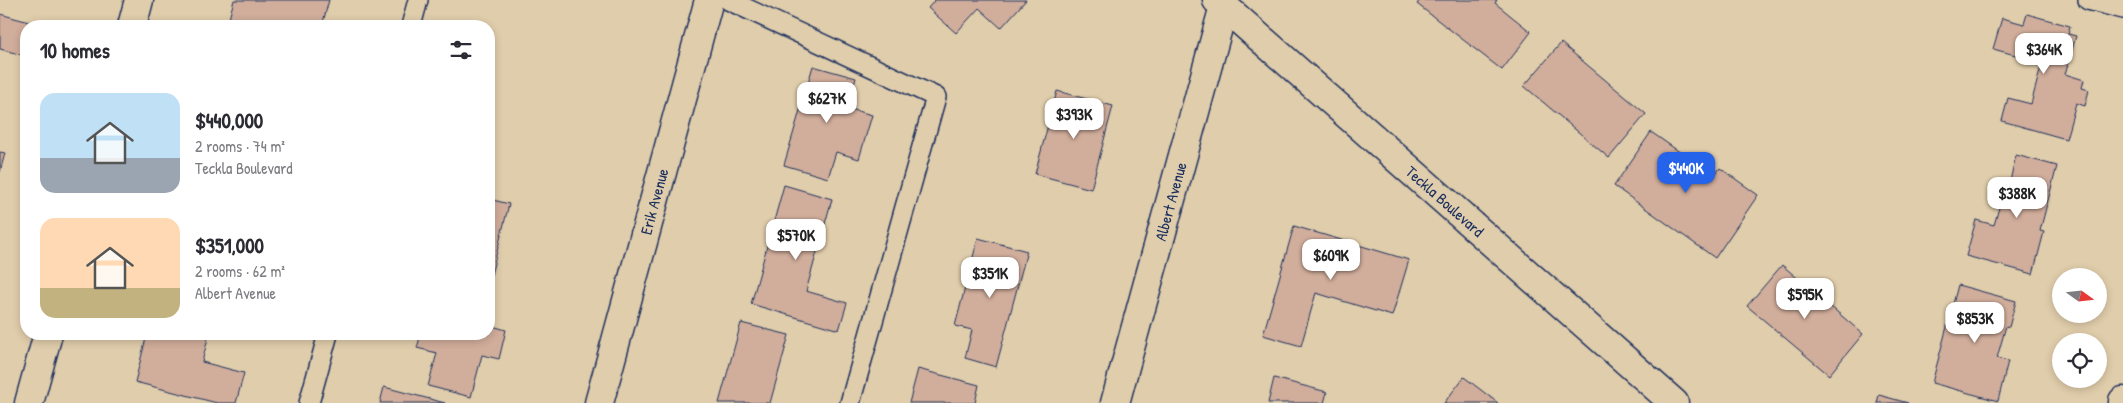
<!DOCTYPE html>
<html lang="en">
<head>
<meta charset="utf-8">
<style>
	body { margin:0; font-family:"Patrick Hand",sans-serif; background:#f7f7f7; color:#2b2b33; height:100vh; display:flex; flex-direction:column; font-size:19px; white-space:nowrap }
	* { box-sizing:border-box; margin:0 }
	p { font-size:16px; color:#7c7c81 }
	.icon { flex:none; width:28px; height:28px; fill:none; stroke:currentColor; stroke-width:2; stroke-linecap:round; stroke-linejoin:round }
	.map { position:relative; flex:1; overflow:hidden }
	.sheet { position:absolute; left:20px; top:20px; width:475px; height:320px; display:flex; flex-direction:column; background:#fff; border-radius:20px; box-shadow:0 2px 8px #0003 }
	.sheet>* { flex:none }
	.needle { width:32px; rotate:105deg }
	.buttons { position:absolute; left:2052px; top:268px; display:grid; gap:10px }
	.buttons a { display:grid; place-items:center; width:55px; height:55px; border-radius:50%; background:#fff; box-shadow:0 2px 8px #0003; font-size:25px }
	.price { position:absolute; translate:-50% -42px; padding:0 11px; border-radius:10px; background:#fff; color:#222; font-size:16px; line-height:32px; filter:drop-shadow(0 1px 2px #0008) }
	.price::after { content:''; position:absolute; left:50%; top:30px; width:15px; height:11px; margin-left:-8px; background:inherit; clip-path:polygon(0 0,100% 0,50% 100%) }
	.price.current { background:#2563eb; color:#fff }
	ul { padding:0; list-style:none }
	li { display:flex; align-items:center; gap:15px; height:125px; padding:0 20px }
	li span { display:grid; place-items:center; flex:none; width:140px; height:100px; border-radius:15px; color:#555 }
	li>.icon { margin-inline-start:auto }
	span .icon { width:60px; height:60px; fill:#fffc; stroke-width:1 }
	li b { font-size:21px }
	h2 { display:flex; justify-content:space-between; align-items:center; height:60px; padding:0 20px; font-size:21px }
	.map>svg:first-child { display:block }
</style>
</head>
<body>
<div class="map">
<svg width="2123" height="403" viewBox="0 0 2123 403">
	<rect width="100%" height="100%" fill="#e0cdab"/>
	<filter id="ink" filterUnits="userSpaceOnUse"><feTurbulence type="fractalNoise" baseFrequency=".02" numOctaves="2"/><feDisplacementMap in="SourceGraphic" scale="10" xChannelSelector="R" yChannelSelector="G"/><feConvolveMatrix kernelMatrix="1 2 1 2 8 2 1 2 1" color-interpolation-filters="sRGB"/></filter>
	<g filter="url(#ink)">
		<g fill="#d1ad9b" stroke="#1b2f5e">
			<path d="M234,0H329L322,26H227Z"/>
			<path d="M935,0H1026L1001,28L979,8L956,33L928,8Z"/>
			<path d="M1420,0H1497L1495,3L1531,32L1502,70L1417,4Z"/>
			<path d="M0,14L40,25L26,26V56L0,49Z"/>
			<path d="M2027,14L2070,26L2068,34L2076,36L2065,74L2084,80L2082,88L2089,90L2085,106L2076,103L2066,139L2002,121L2008,98L2031,104L2045,52L2026,46L2023,57L1993,49L2002,18L2024,24Z"/>
			<path d="M1561,43L1646,114L1609,158L1524,86Z"/>
			<path d="M813,66L856,78L847,108L872,115L859,159L836,152L828,178L784,165Z"/>
			<path d="M1057,91L1113,106L1091,189L1035,174Z"/>
			<path d="M1651,132L1714,176L1720,168L1758,195L1715,258L1614,186Z"/>
			<path d="M0,152L5,153L0,172Z"/>
			<path d="M2016,155L2057,166L2040,231L2044,232L2033,274L1966,256L1976,220L1994,225L2007,180L2010,181Z"/>
			<path d="M784,185L832,199L806,291L847,303L839,330L751,304Z"/>
			<path d="M489,199L509,204L489,283Z"/>
			<path d="M1294,226L1409,260L1392,316L1316,293L1301,346L1263,335Z"/>
			<path d="M978,238L1027,251L996,367L965,358L972,330L955,326Z"/>
			<path d="M1782,265L1863,334L1829,375L1747,306Z"/>
			<path d="M1958,285L2016,301L2009,327L2006,326L1997,358L2008,361L1998,401L1932,383Z"/>
			<path d="M741,323L789,335L770,403H719Z"/>
			<path d="M489,325L506,330L499,359L482,355L471,397L428,386L437,353L417,348L421,334H489Z"/>
			<path d="M147,334H209L202,362L244,373L236,403H217L135,382Z"/>
			<path d="M918,369L979,385L975,403H909Z"/>
			<path d="M1464,377L1498,403H1444Z"/>
			<path d="M1274,378L1327,392L1324,403H1268Z"/>
			<path d="M384,387L445,403H380Z"/>
			<path d="M1879,395L1908,403H1877Z"/>
		</g>
		<g fill="none" stroke-linecap="round" stroke-linejoin="round">
			<g stroke="#1b2f5e" stroke-width="22">
				<g id="service">
					<path d="M728,0L936,97L850,403"/>
					<path d="M2088,0L2123,9"/>
					<path d="M411,26L418,0"/>
					<path d="M309,403L328,334"/>
				</g>
			</g>
			<g stroke="#1b2f5e" stroke-width="31">
				<g id="minor">
					<path d="M132,26L139,0"/>
					<path d="M29,403L48,334"/>
				</g>
			</g>
			<g stroke="#1b2f5e" stroke-width="31">
				<g id="tertiary">
					<path id="s1" d="M599,403L709,0"/>
					<path id="s2" d="M1115,403L1224,6"/>
				</g>
			</g>
			<g stroke="#1b2f5e" stroke-width="31">
				<g id="secondary">
					<path id="s3" d="M1217,0L1674,403"/>
					<path d="M2123,403V401"/>
				</g>
			</g>
			<use href="#service" stroke="#e0cdab" stroke-width="19"/>
			<use href="#minor" stroke="#e0cdab" stroke-width="28"/>
			<use href="#tertiary" stroke="#e0cdab" stroke-width="28"/>
			<use href="#secondary" stroke="#e0cdab" stroke-width="28"/>
		</g>
	</g>
	<g text-anchor="middle" dominant-baseline="central" stroke-width="5" stroke-linejoin="round" paint-order="stroke">
		<g font-size="16" fill="#1b2f5e" stroke="#e0cdab">
			<text stroke="none"><textPath href="#s2" startOffset="209">Albert Avenue</textPath></text>
			<text stroke="none"><textPath href="#s1" startOffset="209">Erik Avenue</textPath></text>
			<text stroke="none"><textPath href="#s3" startOffset="304">Teckla Boulevard</textPath></text>
		</g>
	</g>
</svg>
<div class="buttons">
<a><svg class="needle" viewBox="-14 -14 28 28"><path d="M0-13l5 13h-10z" fill="#e53935"/><path d="M0 13l5-13h-10z" fill="#7c7c81"/></svg></a>
<a><svg class="icon" aria-label="locate" viewBox="0 0 24 24"><circle cx="12" cy="12" r="6"/><path d="M12 2v4M12 18v4M2 12h4M18 12h4"/></svg></a>
</div>
<b class="price" style="left:2044px;top:75px">$364K</b>
<b class="price" style="left:827px;top:124px">$627K</b>
<b class="price" style="left:1074px;top:140px">$393K</b>
<b class="price current" style="left:1686px;top:194px">$440K</b>
<b class="price" style="left:2017px;top:219px">$388K</b>
<b class="price" style="left:796px;top:261px">$570K</b>
<b class="price" style="left:1331px;top:281px">$609K</b>
<b class="price" style="left:990px;top:299px">$351K</b>
<b class="price" style="left:1805px;top:320px">$595K</b>
<b class="price" style="left:1975px;top:344px">$853K</b>
<section class="sheet">
<h2>10 homes<svg class="icon" aria-label="filters" viewBox="0 0 24 24"><path d="M4 7h16M4 17h16"/><circle cx="9" cy="7" r="2"/><circle cx="15" cy="17" r="2"/></svg></h2>
<ul>
<li><span style="background:linear-gradient(#bfe0f5 65%,#9aa5b1 0)"><svg class="icon" aria-label="home" viewBox="0 0 24 24"><path d="M3 11l9-7 9 7M6 9v11h12V9"/></svg></span><div><b>$440,000</b><p>2 rooms · 74 m²</p><p>Teckla Boulevard</p></div></li>
<li><span style="background:linear-gradient(#ffd9b3 70%,#c2b280 0)"><svg class="icon" aria-label="home" viewBox="0 0 24 24"><path d="M3 11l9-7 9 7M6 9v11h12V9"/></svg></span><div><b>$351,000</b><p>2 rooms · 62 m²</p><p>Albert Avenue</p></div></li>
</ul>
</section>
</div>
</body>
</html>
